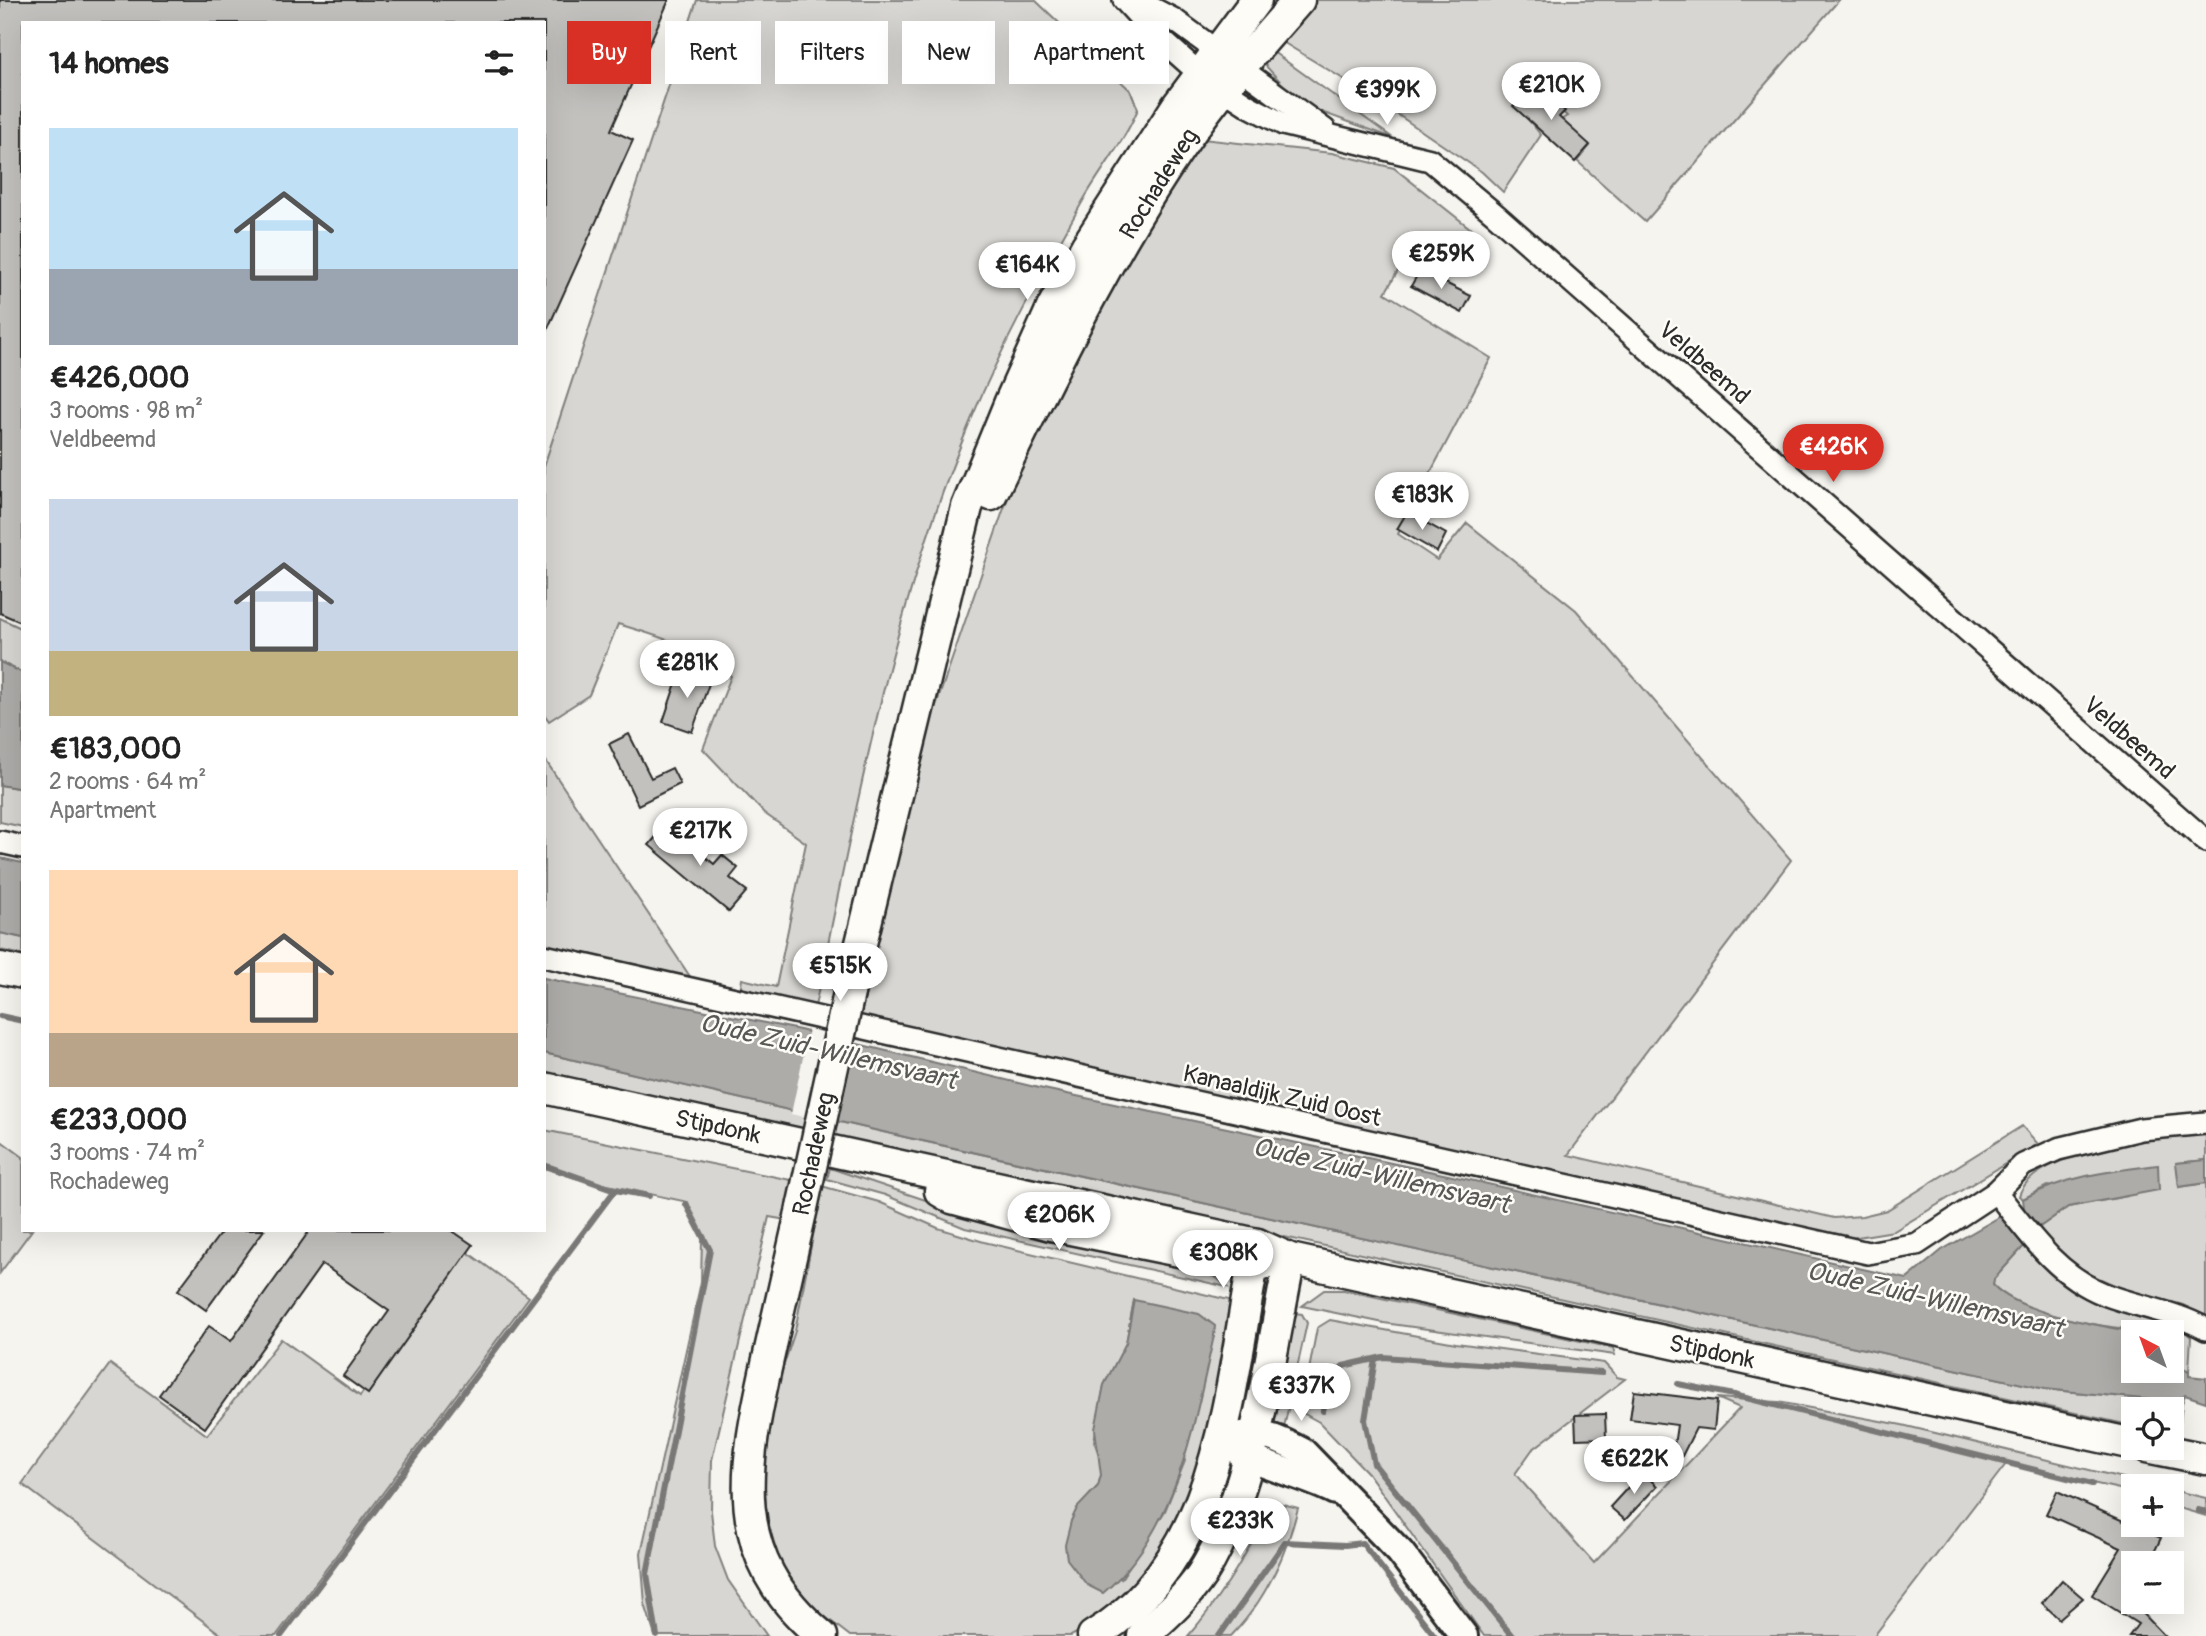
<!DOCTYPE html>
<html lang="en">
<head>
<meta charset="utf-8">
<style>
	body { margin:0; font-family:Pangolin,sans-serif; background:#f6f6f6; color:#222; height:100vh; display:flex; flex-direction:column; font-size:26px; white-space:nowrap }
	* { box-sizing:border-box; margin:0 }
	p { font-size:23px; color:#767676 }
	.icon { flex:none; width:38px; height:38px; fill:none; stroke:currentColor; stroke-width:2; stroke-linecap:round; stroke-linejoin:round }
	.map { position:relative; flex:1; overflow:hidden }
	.sheet { position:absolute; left:21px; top:21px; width:525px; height:1211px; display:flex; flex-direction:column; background:#fff; border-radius:0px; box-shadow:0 7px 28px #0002 }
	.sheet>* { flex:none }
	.hud { position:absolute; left:567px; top:21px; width:665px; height:63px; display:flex; gap:14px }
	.needle { width:46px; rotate:319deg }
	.tools { position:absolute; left:2121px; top:1320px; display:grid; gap:14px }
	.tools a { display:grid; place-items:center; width:63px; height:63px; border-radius:0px; background:#fff; box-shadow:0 7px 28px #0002; font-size:35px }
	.price { position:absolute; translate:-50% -60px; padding:0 16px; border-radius:24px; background:#fff; color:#222; font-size:23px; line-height:46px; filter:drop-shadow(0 2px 4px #0008) }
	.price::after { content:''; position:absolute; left:50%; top:42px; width:21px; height:16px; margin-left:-10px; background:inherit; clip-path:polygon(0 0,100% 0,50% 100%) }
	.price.current { background:#d93025; color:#fff }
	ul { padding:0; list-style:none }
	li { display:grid; align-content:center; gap:14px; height:371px; padding:0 28px }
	li span { display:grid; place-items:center; height:217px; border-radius:0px; color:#555 }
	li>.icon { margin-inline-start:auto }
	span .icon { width:126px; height:126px; fill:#fffc; stroke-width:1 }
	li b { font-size:30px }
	h2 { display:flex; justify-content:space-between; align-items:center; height:84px; padding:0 28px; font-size:30px }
	.chip { padding:0 24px; border-radius:0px; background:#fff; box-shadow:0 7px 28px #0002; font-size:24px; line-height:63px }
	.chip.current { background:#d93025; color:#fff }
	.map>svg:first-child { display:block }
</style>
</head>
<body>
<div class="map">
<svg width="2206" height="1636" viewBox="0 0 2206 1636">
	<rect width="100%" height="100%" fill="#f5f4ef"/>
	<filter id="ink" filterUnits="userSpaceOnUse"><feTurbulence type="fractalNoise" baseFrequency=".0143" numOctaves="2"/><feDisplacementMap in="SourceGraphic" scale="14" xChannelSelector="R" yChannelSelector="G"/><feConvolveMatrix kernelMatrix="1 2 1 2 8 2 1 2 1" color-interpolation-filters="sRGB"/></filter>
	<g filter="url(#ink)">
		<g fill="#d7d6d2" stroke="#81807e" stroke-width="2" fill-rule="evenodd">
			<path d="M697,0H1035L1130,90L1138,109C1124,142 1102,168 1084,199C1043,271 1003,343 971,420C891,609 855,816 813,1016L739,999L742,979L776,987L806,843L764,813L703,749L731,676C694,647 662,637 618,624L589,695L549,721L544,714V466Z"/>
			<path d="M1308,0H1839L1645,222L1577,161L1590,146L1559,121L1567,116L1537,88L1519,108L1541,135L1503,192L1482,172L1363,91L1281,41Z"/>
			<path d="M1269,49L1393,138L1302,105L1263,63Z"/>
			<path d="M1202,139L1332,153L1394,168L1480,236L1454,275L1408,254L1385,293L1491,358L1398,534L1437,560L1467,523L1576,610L1791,860L1568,1155L1834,1218L1862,1216L1887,1210L2022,1126L2038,1144L1894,1231L1845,1239L858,1027L911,793L929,726L1003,511L1034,431L1146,220Z"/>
			<path d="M0,618L23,629V673L0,662Z"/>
			<path d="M544,758L693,981L544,946Z"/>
			<path d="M0,785L23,789V827L0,822Z"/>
			<path d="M0,933L23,938V955L0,950Z"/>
			<path d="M544,1053L909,1138L2045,1389L2182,1403L2180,1424L2172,1426V1409H2133V1425H2129L544,1072Z"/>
			<path d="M544,1130L825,1187L879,1202L938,1228L984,1242L1233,1301L1200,1478L1155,1565L1090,1626L1071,1636H850L810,1605L781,1565L767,1520L762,1452L767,1416L795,1331L815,1225L769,1217L712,1460L711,1511L715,1546L728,1580L767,1636H655L645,1604L641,1553L701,1282L702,1239L688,1202L575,1178L544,1168ZM1134,1301L1185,1461L1165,1511L1121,1579L1071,1521L1077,1509L1098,1486L1101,1475V1461L1094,1441L1104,1385L1126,1343Z"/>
			<path d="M2206,1134V1160L2177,1163L2179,1187L2206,1183V1318L2183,1305L2126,1290L2071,1266L2036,1224L2041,1226L2068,1207L2128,1196L2047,1186L2023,1199L2019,1196C2032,1150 2164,1137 2206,1134Z"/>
			<path d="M0,1140L23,1157V1230H32L0,1273Z"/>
			<path d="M830,1168L1006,1227L1202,1271L1217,1278L1227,1287L965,1228L885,1195L827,1179Z"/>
			<path d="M2024,1246C2049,1275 2067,1293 2105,1306C2133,1316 2170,1315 2191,1337L2189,1371L2172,1363V1332C2128,1332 2023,1318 1993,1285L1994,1279Z"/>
			<path d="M466,1251L529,1297L276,1636H223L22,1484L110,1364L207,1435L281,1339L360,1396Z"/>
			<path d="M1324,1290H1344L1613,1348L1615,1355L1384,1323L1302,1306Z"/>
			<path d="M1294,1313L1302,1314L1307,1323L1283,1432L1275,1422L1271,1406Z"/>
			<path d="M1330,1320L1456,1343L1604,1363L1617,1377L1625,1379L1532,1450L1515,1474L1594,1563L1740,1408L1717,1398L1778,1402L1902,1425L2156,1486H2133V1492L2006,1464L1874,1636H1484L1368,1473L1319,1422L1301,1412L1317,1328Z"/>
			<path d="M2172,1490L2206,1498V1516L2172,1506Z"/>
			<path d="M1275,1502L1298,1508C1286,1555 1265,1601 1231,1636H1188C1224,1595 1248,1549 1275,1502Z"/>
		</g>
		<g fill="#adaca9" stroke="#797877" stroke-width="2">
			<path d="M0,662L23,673V789L0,785Z"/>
			<path d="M0,858L23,863V938L0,933Z"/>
			<path d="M544,978L800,1030L1039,1088L1448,1175L1907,1279L1942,1250L2001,1216L2006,1222L2024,1208L2023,1199C2065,1176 2111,1171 2158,1165L2159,1190L2068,1207L2041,1226L2035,1224L2018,1238L2024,1246L1994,1279L1993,1285C2020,1314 2098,1325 2136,1332H2133V1370H2172V1363L2189,1371V1376L2206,1378V1402L2185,1395L2182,1403L2045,1389L909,1138L544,1053Z"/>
			<path d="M2206,1160V1183L2179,1187L2176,1163Z"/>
			<path d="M1134,1300L1199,1314L1215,1326L1214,1336C1193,1426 1178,1530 1103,1593L1087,1585L1067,1559L1065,1545L1071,1521L1077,1508L1098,1486L1101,1475L1095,1429L1104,1385L1126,1343Z"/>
		</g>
		<path fill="#f5f4ef" d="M809,1029L857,1040L838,1125L791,1114Z"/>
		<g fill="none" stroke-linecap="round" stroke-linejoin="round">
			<g stroke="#797877" stroke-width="6">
				<path d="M0,1016L23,1021"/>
				<path d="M615,1190L649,1196"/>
				<path d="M1375,1359L1365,1420L1374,1464L1512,1636"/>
				<path d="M1678,1384L1734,1395L2092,1484"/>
				<path d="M1323,1411L1330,1379L1343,1366L1383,1357L1602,1373"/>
				<path d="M2198,1510L2206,1512"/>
				<path d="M281,1636L615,1190L544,1165"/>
				<path d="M657,1636L647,1574L710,1250L686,1204"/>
				<path d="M1219,1636L1285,1542L1345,1545L1362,1543L1435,1636"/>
			</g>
		</g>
		<g fill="#c2c1be" stroke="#2b2b2b" stroke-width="2">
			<path d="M0,0H669L611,130L633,140L544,337V23H23V623L0,613Z"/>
			<path d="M1533,83L1565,111L1559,117L1590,145L1575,162L1513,106Z"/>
			<path d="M1420,270L1471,296L1462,313L1411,286Z"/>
			<path d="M1407,512L1446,534L1437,552L1397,529Z"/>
			<path d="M681,668L711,678L692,732L663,722Z"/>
			<path d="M629,734L651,778L672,768L680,784L638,805L609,744Z"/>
			<path d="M667,824L714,864L722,855L738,868L730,878L747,891L729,912L649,845Z"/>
			<path d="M223,1230H264L206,1310L178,1290Z"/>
			<path d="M310,1230H451L473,1245L368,1394L343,1376L389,1311L322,1264L205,1428L159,1395L209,1326L231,1341Z"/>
			<path d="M1634,1391L1717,1401L1714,1430L1696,1428L1673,1474L1670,1473L1677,1425L1630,1419Z"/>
			<path d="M1605,1414L1606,1438L1576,1439L1575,1415Z"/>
			<path d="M1642,1472L1657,1486L1625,1520L1610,1507Z"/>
			<path d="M2057,1491L2161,1538L2149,1563H2133V1603L2165,1636H2129L2138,1624L2092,1595L2121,1548L2046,1514Z"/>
			<path d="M2062,1580L2083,1598L2059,1619L2042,1603Z"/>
		</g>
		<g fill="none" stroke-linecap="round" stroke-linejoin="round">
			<g stroke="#2b2b2b" stroke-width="26">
				<g id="minor">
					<path d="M1124,0L1154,33L1200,74L1249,106L1283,124L1430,160L1496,215L2206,841"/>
					<path d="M1136,0L1173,19L1325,130"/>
					<path d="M0,842L23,847"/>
					<path d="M544,956L1868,1253L1917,1244L1996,1192L2023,1165L2058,1149L2141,1129L2206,1123"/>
					<path d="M1996,1192C2026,1230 2056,1275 2104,1294C2138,1307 2173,1311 2206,1329"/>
				</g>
			</g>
			<g stroke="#2b2b2b" stroke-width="32">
				<g id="tertiary">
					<path d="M1220,1438C1258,1431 1268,1433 1303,1452L1400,1552L1464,1636"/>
					<path d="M1232,1447C1262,1468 1302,1474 1335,1491"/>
				</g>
			</g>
			<g stroke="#2b2b2b" stroke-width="35">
				<g id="secondary">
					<path d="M991,495C1053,368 1114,239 1197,123C1228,80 1264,40 1299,0"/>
					<path d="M0,968L23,973"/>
					<path d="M849,993L967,507L1010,402L1053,306L1086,247L1177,106L1256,0"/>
					<path d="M544,1088L1257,1244L1290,1259L2133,1444"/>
					<path d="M940,1191L952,1198L1051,1225L1253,1266L1272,1262"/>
					<path d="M802,1208C791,1258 779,1308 768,1359C744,1467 725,1556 822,1636"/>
					<path d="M2147,1447L2206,1459"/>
					<path d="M1093,1636C1226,1557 1229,1378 1257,1244"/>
					<path d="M1143,1636C1164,1617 1186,1598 1202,1574C1254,1493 1270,1354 1290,1259"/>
				</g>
			</g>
			<use href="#minor" stroke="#fdfcf7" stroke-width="21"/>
			<use href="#tertiary" stroke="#fdfcf7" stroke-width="26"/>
			<use href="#secondary" stroke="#fdfcf7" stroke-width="30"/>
			<g stroke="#2b2b2b" stroke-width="35" stroke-linecap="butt">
				<path id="secondary-bridge" d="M802,1208L849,993"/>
			</g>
			<use href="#secondary-bridge" stroke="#fdfcf7" stroke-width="30"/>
		</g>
	</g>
	<g text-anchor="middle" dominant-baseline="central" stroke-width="5" stroke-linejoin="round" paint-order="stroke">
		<g font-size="24" fill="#2b2b2b" stroke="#fdfcf7">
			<text transform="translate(1159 184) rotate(-58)">Rochadeweg</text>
			<text transform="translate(1704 363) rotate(41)">Veldbeemd</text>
			<text transform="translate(2129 738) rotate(41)">Veldbeemd</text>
			<text transform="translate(1282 1096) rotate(13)">Kanaaldijk Zuid Oost</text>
			<text transform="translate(718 1127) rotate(12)">Stipdonk</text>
			<text transform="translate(814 1154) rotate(-78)">Rochadeweg</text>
			<text transform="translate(1712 1352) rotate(12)">Stipdonk</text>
		</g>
		<g font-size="26" font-style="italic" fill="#585857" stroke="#fdfcf7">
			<text transform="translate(828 1052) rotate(13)">Oude Zuid-Willemsvaart</text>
			<text transform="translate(1381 1176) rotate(13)">Oude Zuid-Willemsvaart</text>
			<text transform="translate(1935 1300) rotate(13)">Oude Zuid-Willemsvaart</text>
		</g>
	</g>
</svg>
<div class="tools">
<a><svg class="needle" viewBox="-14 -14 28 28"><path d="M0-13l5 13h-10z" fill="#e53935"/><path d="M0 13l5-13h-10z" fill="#767676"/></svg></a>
<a><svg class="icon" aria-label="locate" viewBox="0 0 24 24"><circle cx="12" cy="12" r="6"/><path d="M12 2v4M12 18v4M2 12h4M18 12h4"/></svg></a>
<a>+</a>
<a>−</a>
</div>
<b class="price" style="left:1551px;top:122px">€210K</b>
<b class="price" style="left:1387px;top:127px">€399K</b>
<b class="price" style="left:1441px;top:291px">€259K</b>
<b class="price" style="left:1027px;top:302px">€164K</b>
<b class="price current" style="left:1833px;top:484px">€426K</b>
<b class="price" style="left:1422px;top:532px">€183K</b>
<b class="price" style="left:687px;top:700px">€281K</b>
<b class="price" style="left:700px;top:868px">€217K</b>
<b class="price" style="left:840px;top:1003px">€515K</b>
<b class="price" style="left:1059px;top:1252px">€206K</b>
<b class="price" style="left:1223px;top:1290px">€308K</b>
<b class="price" style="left:1301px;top:1423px">€337K</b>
<b class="price" style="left:1634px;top:1496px">€622K</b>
<b class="price" style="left:1240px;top:1558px">€233K</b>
<div class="hud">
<a class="chip current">Buy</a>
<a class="chip">Rent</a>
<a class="chip">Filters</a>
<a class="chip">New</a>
<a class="chip">Apartment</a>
</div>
<section class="sheet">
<h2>14 homes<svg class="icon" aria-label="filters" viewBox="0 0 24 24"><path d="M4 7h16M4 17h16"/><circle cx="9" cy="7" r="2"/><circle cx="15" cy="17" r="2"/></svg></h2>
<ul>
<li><span style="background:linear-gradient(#bfe0f5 65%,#9aa5b1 0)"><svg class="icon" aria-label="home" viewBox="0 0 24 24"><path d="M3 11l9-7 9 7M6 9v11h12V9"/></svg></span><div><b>€426,000</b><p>3 rooms · 98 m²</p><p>Veldbeemd</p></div></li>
<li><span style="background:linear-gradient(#c9d6e8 70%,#c2b280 0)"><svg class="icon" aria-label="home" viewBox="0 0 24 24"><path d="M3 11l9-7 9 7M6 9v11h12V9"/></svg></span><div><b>€183,000</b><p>2 rooms · 64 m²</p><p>Apartment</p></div></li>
<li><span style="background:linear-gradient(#ffd9b3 75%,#b9a48a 0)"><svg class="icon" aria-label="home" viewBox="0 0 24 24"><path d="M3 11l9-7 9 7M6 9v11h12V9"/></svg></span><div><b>€233,000</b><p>3 rooms · 74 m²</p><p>Rochadeweg</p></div></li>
</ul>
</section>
</div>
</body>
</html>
